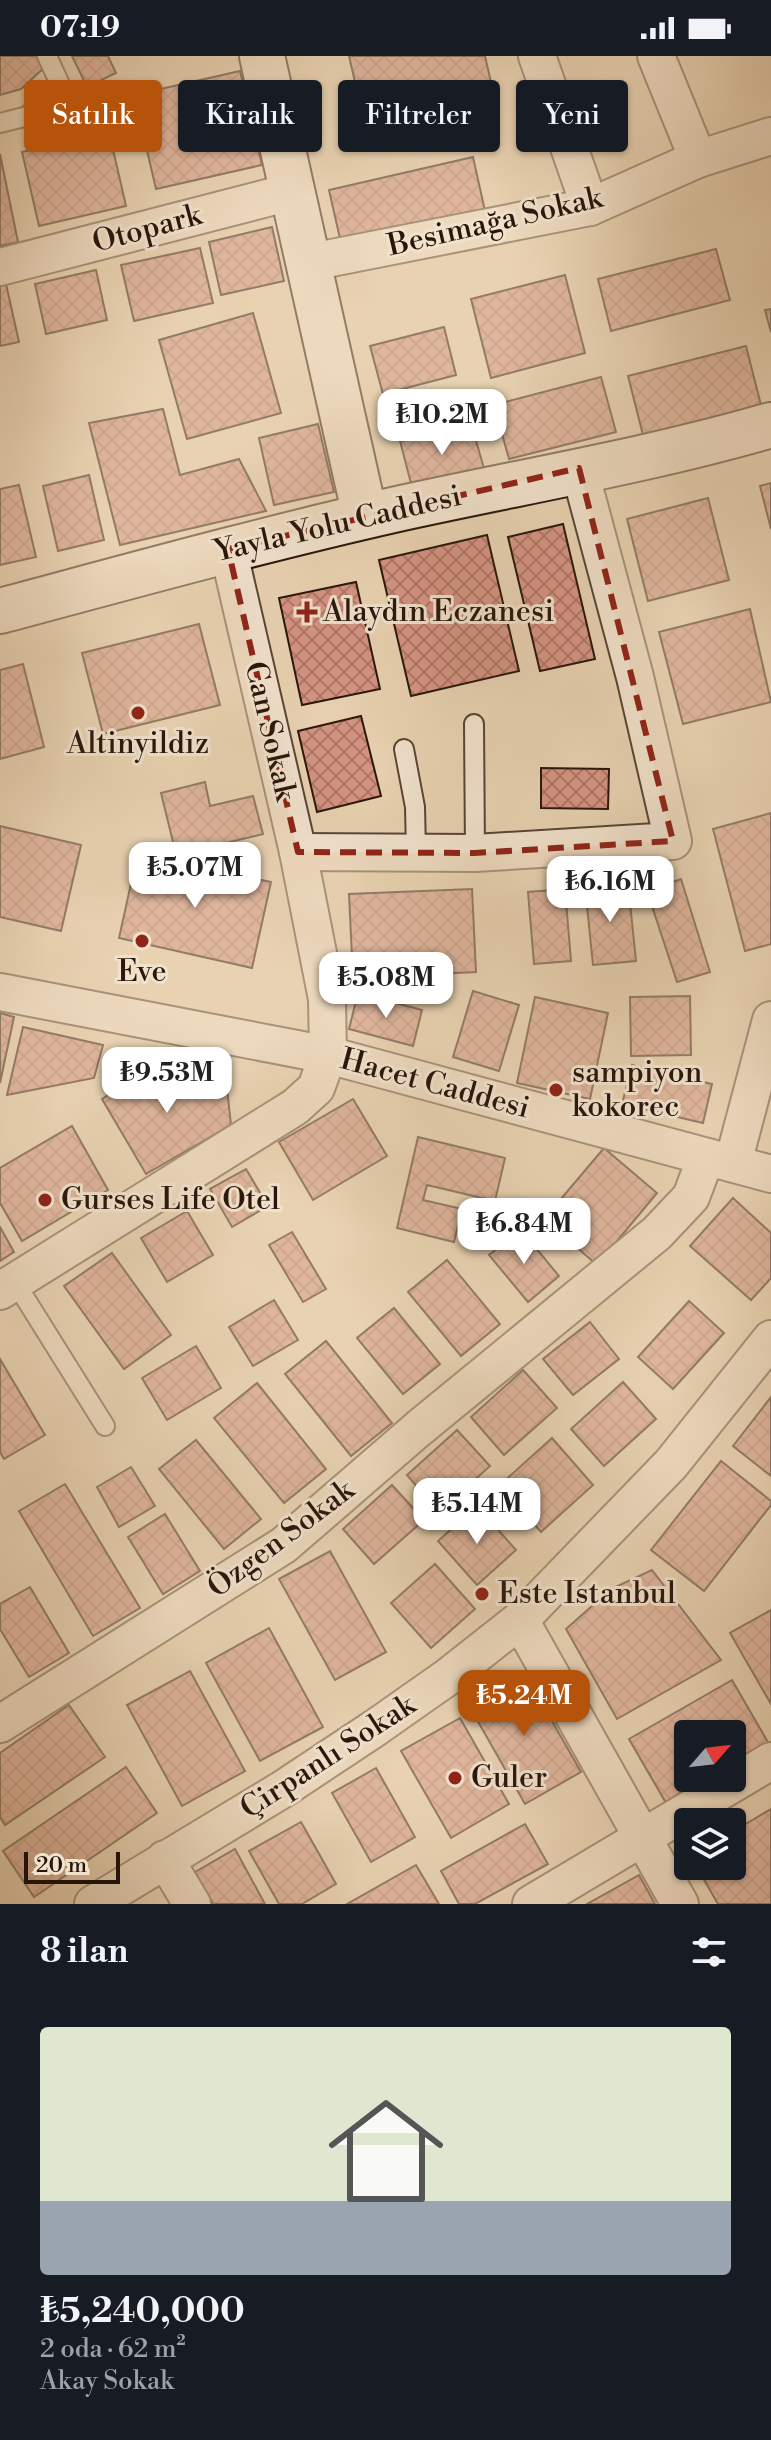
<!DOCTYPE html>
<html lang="tr">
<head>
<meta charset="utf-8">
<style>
	body { margin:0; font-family:"Libre Bodoni",serif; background:#20242c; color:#f1f3f6; height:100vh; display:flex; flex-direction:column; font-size:30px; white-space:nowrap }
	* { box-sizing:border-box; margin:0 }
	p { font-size:26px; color:#9ea1a6 }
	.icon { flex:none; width:44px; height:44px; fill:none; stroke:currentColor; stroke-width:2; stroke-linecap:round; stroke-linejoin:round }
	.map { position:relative; height:1848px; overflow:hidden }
	.sheet { display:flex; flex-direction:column; background:#171b24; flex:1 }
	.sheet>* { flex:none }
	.hud { position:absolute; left:24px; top:24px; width:724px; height:72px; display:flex; gap:16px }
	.needle { width:52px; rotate:62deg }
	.controls { position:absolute; left:674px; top:1664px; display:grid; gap:16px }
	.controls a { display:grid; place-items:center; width:72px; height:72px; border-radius:8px; background:#171b24; box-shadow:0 2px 6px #0004; font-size:40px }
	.scale { position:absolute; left:24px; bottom:20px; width:96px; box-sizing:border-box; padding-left:8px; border:4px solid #29160b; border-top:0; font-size:22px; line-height:28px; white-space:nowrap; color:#29160b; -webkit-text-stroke:6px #f1e2cd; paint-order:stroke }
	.price { position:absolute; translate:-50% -68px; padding:0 18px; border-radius:16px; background:#fff; color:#222; font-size:26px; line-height:52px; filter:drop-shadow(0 2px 4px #0008) }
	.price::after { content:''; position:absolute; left:50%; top:48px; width:24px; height:18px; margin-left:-12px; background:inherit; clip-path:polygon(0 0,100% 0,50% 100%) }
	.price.on { background:#b45309; color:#fff }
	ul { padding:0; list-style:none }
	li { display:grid; align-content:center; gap:16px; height:424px; padding:0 40px }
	li span { display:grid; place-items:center; height:248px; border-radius:8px; color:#555 }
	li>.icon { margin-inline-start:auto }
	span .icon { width:144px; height:144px; fill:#fffc; stroke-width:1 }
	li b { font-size:34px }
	h2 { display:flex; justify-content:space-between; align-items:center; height:96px; padding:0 40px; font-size:34px }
	.chip { padding:0 28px; border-radius:8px; background:#171b24; box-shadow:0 2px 6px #0004; font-size:28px; line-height:72px }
	.chip.on { background:#b45309; color:#fff }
	.status { display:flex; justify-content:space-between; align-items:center; height:56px; padding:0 40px; background:#171b24; direction:ltr }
	.status svg { height:22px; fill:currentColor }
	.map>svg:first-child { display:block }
</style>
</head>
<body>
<div class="status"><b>07:19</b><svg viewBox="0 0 49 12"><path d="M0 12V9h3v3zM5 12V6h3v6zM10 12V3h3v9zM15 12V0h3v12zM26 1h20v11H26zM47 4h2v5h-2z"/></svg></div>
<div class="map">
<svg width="771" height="1848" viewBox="0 0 771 1848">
	<defs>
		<pattern id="building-cross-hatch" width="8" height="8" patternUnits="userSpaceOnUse" patternTransform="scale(2)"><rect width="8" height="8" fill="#d69483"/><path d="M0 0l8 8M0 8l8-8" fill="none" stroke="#ae7869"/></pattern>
	</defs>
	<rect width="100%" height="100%" fill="#e9d2b2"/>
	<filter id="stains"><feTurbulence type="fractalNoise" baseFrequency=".0025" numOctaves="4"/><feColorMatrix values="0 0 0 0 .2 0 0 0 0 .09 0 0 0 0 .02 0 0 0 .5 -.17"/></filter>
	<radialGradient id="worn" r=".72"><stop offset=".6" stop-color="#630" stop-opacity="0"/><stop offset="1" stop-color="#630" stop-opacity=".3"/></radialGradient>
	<g fill="url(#building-cross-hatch)" stroke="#29160b" stroke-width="2">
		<path d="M0,0H42L47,9L21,33L0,39Z"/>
		<path d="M72,0H108L116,17L87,31Z"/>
		<path d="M349,0H485L497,53L368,82Z"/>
		<path d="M240,15L262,109L156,133L134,39Z"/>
		<path d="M109,76L126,150L39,170L22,96Z"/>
		<path d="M0,98L18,186L0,190Z"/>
		<path d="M473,101L485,155L341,187L329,134Z"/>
		<path d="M272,171L284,225L221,239L209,186Z"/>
		<path d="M200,192L213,247L134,265L121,209Z"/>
		<path d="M716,193L730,244L611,275L598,223Z"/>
		<path d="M96,214L107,264L46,278L35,228Z"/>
		<path d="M565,219L585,297L491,322L471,243Z"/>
		<path d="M6,228L19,286L0,290V229Z"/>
		<path d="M771,253V276L765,254Z"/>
		<path d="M253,257L281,357L187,383L159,284Z"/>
		<path d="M444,271L456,319L383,338L370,290Z"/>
		<path d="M746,290L761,349L643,379L628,320Z"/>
		<path d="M601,321L616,376L509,403L494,349Z"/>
		<path d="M163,353L180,419L239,403L266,455L120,489L89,367Z"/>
		<path d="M471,367L485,416L413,435L400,385Z"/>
		<path d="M318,368L334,436L274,449L259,382Z"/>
		<path d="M89,419L104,484L58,495L43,430Z"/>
		<path d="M771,427V473L760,430Z"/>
		<path d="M19,429L36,501L0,509V433Z"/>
		<path d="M708,442L729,524L648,545L627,463Z"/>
		<path d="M563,468L595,603L540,615L508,481Z"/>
		<path d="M487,479L519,615L411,640L379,504Z"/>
		<path d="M356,526L380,633L302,649L279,542Z"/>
		<path d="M750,553L771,646L683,668L659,576Z"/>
		<path d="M199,568L220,649L103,678L82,597Z"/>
		<path d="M23,608L44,691L0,703V614Z"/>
		<path d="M361,660L381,740L317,756L298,675Z"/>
		<path d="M541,712L609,713L608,753L541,752Z"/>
		<path d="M205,726L210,750L253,740L263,778L192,795L191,790L175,794L161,737Z"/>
		<path d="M771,757V888L745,895L713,773Z"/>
		<path d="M0,770L81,789L61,875L0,861Z"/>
		<path d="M138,796L271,826L252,912L119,882Z"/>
		<path d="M681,823L710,916L677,926L647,835Z"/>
		<path d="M628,827L636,905L593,909L585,830Z"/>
		<path d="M472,833L476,916L353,922L349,838Z"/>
		<path d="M565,833L571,905L534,908L528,836Z"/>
		<path d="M473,935L519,949L499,1015L453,1001Z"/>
		<path d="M358,937L422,954L413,990L349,973Z"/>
		<path d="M690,940L691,999L631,1000L630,941Z"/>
		<path d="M535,941L608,957L590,1043L517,1027Z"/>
		<path d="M0,957L14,961L0,1027Z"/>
		<path d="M23,971L103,989L94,1022L7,1039Z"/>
		<path d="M632,1009L712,1028L703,1067L622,1048Z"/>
		<path d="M151,1011L227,1032L231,1069L146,1118L102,1043Z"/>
		<path d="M353,1043L387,1100L313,1144L279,1086Z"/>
		<path d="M72,1070L108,1134L22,1185L0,1147V1112Z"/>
		<path d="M418,1081L505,1102L495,1145L427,1129L423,1144L462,1153L454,1186L397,1172Z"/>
		<path d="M604,1092L657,1137L597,1209L544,1163Z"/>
		<path d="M246,1113L268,1150L232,1171L210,1133Z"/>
		<path d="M733,1142L771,1177V1222L751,1244L690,1190Z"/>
		<path d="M187,1155L213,1199L167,1226L141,1182Z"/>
		<path d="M0,1171L14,1196L0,1205Z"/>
		<path d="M521,1174L559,1220L528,1246L489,1199Z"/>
		<path d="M292,1176L326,1233L303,1246L269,1189Z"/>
		<path d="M112,1197L171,1279L124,1313L64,1230Z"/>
		<path d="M447,1204L500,1268L461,1300L408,1236Z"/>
		<path d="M274,1244L298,1284L253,1310L229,1271Z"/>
		<path d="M689,1245L724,1277L673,1333L638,1301Z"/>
		<path d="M394,1252L440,1308L403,1338L357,1282Z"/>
		<path d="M590,1266L619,1303L573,1339L543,1303Z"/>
		<path d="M326,1285L392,1367L351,1400L285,1318Z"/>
		<path d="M196,1290L221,1332L167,1364L142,1322Z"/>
		<path d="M0,1303L45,1379L4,1403L0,1396Z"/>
		<path d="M523,1314L557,1352L504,1399L471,1361Z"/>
		<path d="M623,1326L656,1363L604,1410L571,1373Z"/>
		<path d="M257,1327L326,1413L284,1447L214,1362Z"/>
		<path d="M771,1341V1420L733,1390Z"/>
		<path d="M457,1374L490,1410L439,1456L407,1419Z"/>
		<path d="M552,1382L593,1429L541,1476L500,1429Z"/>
		<path d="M196,1384L261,1463L224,1493L159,1413Z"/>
		<path d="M721,1405L771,1445V1449L704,1535L651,1494Z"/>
		<path d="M131,1411L155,1450L119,1471L97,1431Z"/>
		<path d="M65,1428L140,1552L93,1580L19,1455Z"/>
		<path d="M392,1429L424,1464L374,1508L343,1473Z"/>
		<path d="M477,1450L516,1494L477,1529L438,1485Z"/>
		<path d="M165,1458L200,1515L163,1538L128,1481Z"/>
		<path d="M330,1495L386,1596L335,1624L279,1523Z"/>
		<path d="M435,1508L475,1553L431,1592L391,1547Z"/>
		<path d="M652,1514L721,1604L617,1663L566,1573L611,1533Z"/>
		<path d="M30,1531L69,1597L29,1621L0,1573V1548Z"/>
		<path d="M771,1554V1648L730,1577Z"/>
		<path d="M269,1572L323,1671L260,1705L206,1607Z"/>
		<path d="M190,1615L245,1715L182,1750L127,1649Z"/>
		<path d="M524,1616L581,1716L525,1748L468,1648Z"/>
		<path d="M732,1624L769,1688L732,1709V1678H688V1722H710L666,1747L629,1683Z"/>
		<path d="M69,1649L105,1701L5,1769L0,1761V1697Z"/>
		<path d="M460,1662L509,1748L451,1782L401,1695Z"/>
		<path d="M126,1711L157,1757L34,1841L3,1795Z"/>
		<path d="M376,1712L415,1781L371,1806L332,1737Z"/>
		<path d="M771,1753V1848H718L696,1810H732V1776Z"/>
		<path d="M301,1766L336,1828L302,1848H279L249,1795Z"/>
		<path d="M525,1768L548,1808L475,1848H459L441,1815Z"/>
		<path d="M235,1793L265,1848H213L195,1816Z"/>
		<path d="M416,1809L439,1848H347Z"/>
		<path d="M639,1819L655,1848H587Z"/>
	</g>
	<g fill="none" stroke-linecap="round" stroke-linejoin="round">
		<g stroke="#594535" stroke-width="22">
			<g id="lane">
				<path d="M0,67L28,60L59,26L47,0"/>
				<path d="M474,668L475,797"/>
				<path d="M404,693L415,751L416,796"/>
				<path d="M15,1226L105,1370"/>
			</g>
		</g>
		<g stroke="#594535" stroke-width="40">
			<g id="street">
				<path d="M537,0L590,151"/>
				<path d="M656,0L698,103"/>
				<path d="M306,207L590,151L698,103L771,80"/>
				<path d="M0,211L294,135"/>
				<path d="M298,796L475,797L673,785L635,621L579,412"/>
				<path d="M0,936L328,999L771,1118"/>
				<path d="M733,1107L771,964"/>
				<path d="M0,1235L295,1051L316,1032L328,999L327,943L298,796L228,493"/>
				<path d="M520,1564L680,1848"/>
				<path d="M0,1668L284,1489L418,1373L657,1177L691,1141L706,1101"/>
				<path d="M165,1803L192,1848"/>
				<path d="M93,1848L283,1733L375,1672L449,1620L520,1564L671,1408L771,1283"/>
				<path d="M531,1848L771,1705"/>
			</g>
		</g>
		<g stroke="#29160b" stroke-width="48">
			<g id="secondary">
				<path d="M262,0L365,460"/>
				<path d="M0,555C131,520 261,484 393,454C519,426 647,405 771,369"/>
			</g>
		</g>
		<use href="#lane" stroke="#f1e2cd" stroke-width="18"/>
		<use href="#street" stroke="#f1e2cd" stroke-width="36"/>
		<use href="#secondary" stroke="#f1e2cd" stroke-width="44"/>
	</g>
	<path d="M0 0H771V1848H0ZM579,412L673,785L475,797L298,796L228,493Z" fill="#e9d2b2" fill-opacity=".55" fill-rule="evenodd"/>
	<path fill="none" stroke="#8f2418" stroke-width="6" stroke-dasharray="16 10" stroke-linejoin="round" d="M579,412L673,785L475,797L298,796L228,493Z"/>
	<g fill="#8f2418" stroke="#f1e2cd" stroke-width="3">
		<path d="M303 544h8v8h8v8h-8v8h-8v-8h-8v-8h8z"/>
		<circle cx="138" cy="657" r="8"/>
		<circle cx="142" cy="885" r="8"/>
		<circle cx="556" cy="1034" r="8"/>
		<circle cx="45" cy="1144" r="8"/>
		<circle cx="482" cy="1538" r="8"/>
		<circle cx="455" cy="1722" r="8"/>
	</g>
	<g text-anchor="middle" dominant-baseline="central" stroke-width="6" stroke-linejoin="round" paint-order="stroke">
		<g font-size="30" fill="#29160b" stroke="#f1e2cd">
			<text transform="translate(495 166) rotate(-13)">Besimağa Sokak</text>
			<text transform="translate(147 173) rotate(-15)">Otopark</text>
			<text transform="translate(338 468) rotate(-13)">Yayla Yolu Caddesi</text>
			<text transform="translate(270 675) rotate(77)">Can Sokak</text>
			<text transform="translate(435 1028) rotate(15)">Hacet Caddesi</text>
			<text transform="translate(281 1483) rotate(-37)">Özgen Sokak</text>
			<text transform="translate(328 1701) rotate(-33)">Çirpanlı Sokak</text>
		</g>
		<g font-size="30" fill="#29160b" stroke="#f1e2cd" text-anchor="start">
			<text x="323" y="556">Alaydın Eczanesi</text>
			<text x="138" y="688" text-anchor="middle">Altinyildiz</text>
			<text x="142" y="916" text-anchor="middle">Eve</text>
			<text x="572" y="1017">sampiyon<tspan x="572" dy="34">kokorec</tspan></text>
			<text x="61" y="1144">Gurses Life Otel</text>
			<text x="498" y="1538">Este Istanbul</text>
			<text x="471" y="1722">Guler</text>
		</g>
	</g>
	<rect width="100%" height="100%" filter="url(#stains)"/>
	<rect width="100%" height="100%" fill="url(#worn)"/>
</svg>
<div class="controls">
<a><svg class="needle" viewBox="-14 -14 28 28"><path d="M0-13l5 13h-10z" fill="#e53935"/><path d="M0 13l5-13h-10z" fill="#9ea1a6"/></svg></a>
<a><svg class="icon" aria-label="layers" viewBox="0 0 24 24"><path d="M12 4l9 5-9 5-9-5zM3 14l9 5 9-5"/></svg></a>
</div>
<div class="scale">20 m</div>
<b class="price" style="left:442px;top:401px">₺10.2M</b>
<b class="price" style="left:195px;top:854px">₺5.07M</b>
<b class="price" style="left:610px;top:868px">₺6.16M</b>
<b class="price" style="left:386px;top:964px">₺5.08M</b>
<b class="price" style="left:167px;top:1059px">₺9.53M</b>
<b class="price" style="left:524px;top:1210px">₺6.84M</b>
<b class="price" style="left:477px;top:1490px">₺5.14M</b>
<b class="price on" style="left:524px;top:1682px">₺5.24M</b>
<div class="hud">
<a class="chip on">Satılık</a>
<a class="chip">Kiralık</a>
<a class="chip">Filtreler</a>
<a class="chip">Yeni</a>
</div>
</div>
<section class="sheet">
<h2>8 ilan<svg class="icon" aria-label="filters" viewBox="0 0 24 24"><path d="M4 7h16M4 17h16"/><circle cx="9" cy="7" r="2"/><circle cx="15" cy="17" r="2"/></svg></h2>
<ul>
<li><span style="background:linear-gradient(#dfe7d0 70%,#9aa5b1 0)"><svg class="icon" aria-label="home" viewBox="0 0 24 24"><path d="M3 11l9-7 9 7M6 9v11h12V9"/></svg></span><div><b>₺5,240,000</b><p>2 oda · 62 m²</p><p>Akay Sokak</p></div></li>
</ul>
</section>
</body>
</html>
